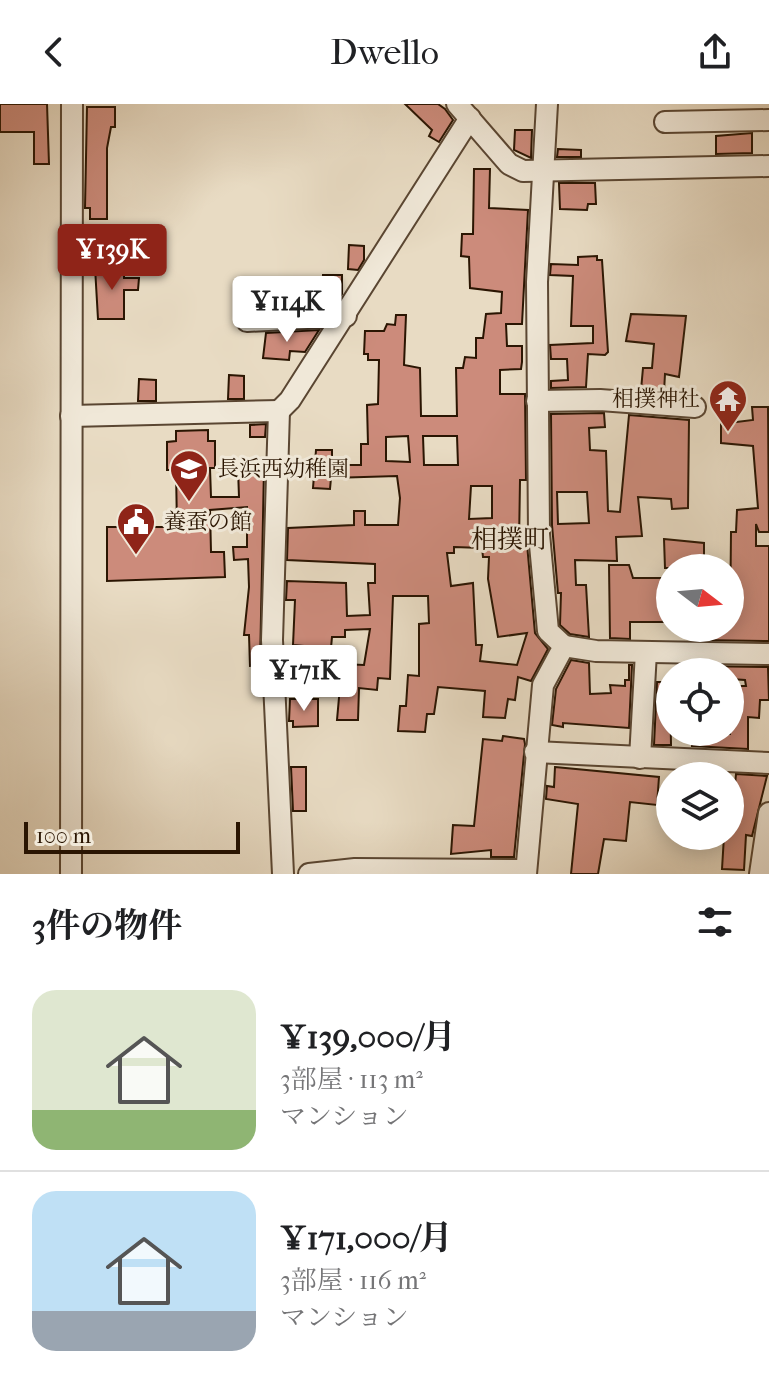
<!DOCTYPE html>
<html lang="ja">
<head>
<meta charset="utf-8">
<style>
	body { margin:0; font-family:"IM FELL French Canon","Noto Serif JP",serif; background:#f2f2f2; color:#202124; height:100vh; display:flex; flex-direction:column; font-size:30px; white-space:nowrap }
	* { box-sizing:border-box; margin:0 }
	p { font-size:26px; color:#757577 }
	.icon { flex:none; width:44px; height:44px; fill:none; stroke:currentColor; stroke-width:2; stroke-linecap:round; stroke-linejoin:round }
	.map { position:relative; height:770px; overflow:hidden }
	.side { display:flex; flex-direction:column; background:#fff; flex:1 }
	.side>* { flex:none }
	.needle { width:52px; rotate:106deg }
	.controls { position:absolute; left:656px; top:450px; display:grid; gap:16px }
	.controls a { display:grid; place-items:center; width:88px; height:88px; border-radius:50%; background:#fff; box-shadow:0 4px 20px #0003; font-size:40px }
	.scale { position:absolute; left:24px; bottom:20px; width:216px; box-sizing:border-box; padding-left:8px; border:4px solid #2a1502; border-top:0; font-size:22px; line-height:28px; white-space:nowrap; color:#2a1502; -webkit-text-stroke:6px #f0e8d8; paint-order:stroke }
	.price { position:absolute; translate:-50% -68px; padding:0 18px; border-radius:8px; background:#fff; color:#222; font-size:26px; line-height:52px; filter:drop-shadow(0 2px 4px #0008) }
	.price::after { content:''; position:absolute; left:50%; top:48px; width:24px; height:18px; margin-left:-12px; background:inherit; clip-path:polygon(0 0,100% 0,50% 100%) }
	.price.current { background:#8f2418; color:#fff }
	ul { padding:0; list-style:none }
	li { display:flex; align-items:center; gap:24px; height:200px; padding:0 32px }
	li+li { border-top:2px solid #e0e0e0 }
	li span { display:grid; place-items:center; flex:none; width:224px; height:160px; border-radius:24px; color:#555 }
	li>.icon { margin-inline-start:auto }
	span .icon { width:96px; height:96px; fill:#fffc; stroke-width:1 }
	li b { font-size:34px }
	h2 { display:flex; justify-content:space-between; align-items:center; height:96px; padding:0 32px; font-size:34px }
	header { display:flex; justify-content:space-between; align-items:center; height:104px; padding:0 32px; background:#fff; font-size:36px; font-weight:600 }
	.map>svg:first-child { display:block }
</style>
</head>
<body>
<header><svg class="icon" aria-label="back" viewBox="0 0 24 24"><path d="M15 5l-7 7 7 7"/></svg>Dwello<svg class="icon" aria-label="share" viewBox="0 0 24 24"><path d="M12 15V3M7 8l5-5 5 5M5 13v7h14v-7"/></svg></header>
<div class="map">
<svg width="769" height="770" viewBox="0 0 769 770">
	<rect width="100%" height="100%" fill="#e8dbc3"/>
	<filter id="stains"><feTurbulence type="fractalNoise" baseFrequency=".0025" numOctaves="4"/><feColorMatrix values="0 0 0 0 .2 0 0 0 0 .09 0 0 0 0 .02 0 0 0 .5 -.17"/></filter>
	<radialGradient id="worn" r=".72"><stop offset=".6" stop-color="#630" stop-opacity="0"/><stop offset="1" stop-color="#630" stop-opacity=".3"/></radialGradient>
	<g fill="#cc8b7b" stroke="#2a1502" stroke-width="2" fill-rule="evenodd">
		<path d="M0,0H47L49,60H34V28H0Z"/>
		<path d="M405,0H438L445,5L453,16L439,38L429,32L432,26Z"/>
		<path d="M87,3H115V23H111L107,44V115H90V104H85Z"/>
		<path d="M515,26H532L531,54L514,46Z"/>
		<path d="M752,29V49L716,50V32Z"/>
		<path d="M558,45L581,46V53H557Z"/>
		<path d="M474,65H490L489,104L528,106L522,220H506L507,242H522V258L521,265L500,266V290H525L526,376H520L519,440H527L535,529L548,545L531,577L518,573L515,596L508,595L505,614L483,613L485,587L438,583L434,610H427L425,628L398,627L400,602H406L408,571L419,572V520L429,519L428,492H393L390,575L378,574L377,586L359,584L358,616H337L342,560L364,561L370,525L345,526V533H332L331,544H319V569H302L303,542L293,541L295,496H286L287,477L346,479L347,512L370,511L368,479H375V460L287,456L288,424L354,421V407H365V421H398L400,394L397,372L331,374L330,385L313,384L316,346H332V361H361V340H368L367,301L378,300L379,256H368V250H364L365,227H384L387,220L395,221L396,211H406L404,261L420,264L421,312H457L456,264H463L465,253L476,254V234H483L486,210L501,209L502,188L470,184L469,153L461,152L462,130H473ZM408,332L410,358L386,357V333ZM423,332H457L458,361H424ZM471,382H492V414L469,415ZM454,443L482,444L483,453H489L488,475L498,533L527,529L517,561L480,557L482,541H476L473,479L451,482L447,449H454Z"/>
		<path d="M559,79H595L596,100H588L587,106L560,105Z"/>
		<path d="M349,141L364,142V156L358,166L348,165Z"/>
		<path d="M597,152V156H602L608,248L605,251L588,250L586,283L551,284V277L568,276L567,255H551L550,241L593,239V222H571L573,172L550,171L551,160L578,161V153Z"/>
		<path d="M100,162L124,164V174H139L138,186H124V215H98L95,163Z"/>
		<path d="M323,171H342V190L336,199L322,196Z"/>
		<path d="M631,210L686,212L679,273L665,270L664,288L641,286L643,264H652L654,240L626,237Z"/>
		<path d="M319,226L305,248L290,247L289,256L263,254L266,229Z"/>
		<path d="M229,271L244,272V295H228Z"/>
		<path d="M139,275L156,276V297H138Z"/>
		<path d="M752,303H768L769,428H759L756,420V442H769V537L700,536V524H730L731,428H736L737,406L758,404L753,342L721,339V320L753,316Z"/>
		<path d="M604,309L605,323L589,324L590,346L606,347L608,407L620,408L629,311L689,316L688,404L672,405L671,395L638,393L642,432L616,433L617,457L575,456L576,481H586L589,533L570,530L560,521L561,489H558L552,421L551,310ZM557,388H587L589,419L558,420Z"/>
		<path d="M266,320L265,333H250V321Z"/>
		<path d="M208,326V337H215V364H210L211,393H239L238,365L264,364L260,561L250,562L249,531H244L249,483L248,455L234,456L233,443H247V403L210,406L211,448H224L225,473L107,477V423H177L176,366H167V338L176,337V327Z"/>
		<path d="M664,435L704,439V459H692V464H665Z"/>
		<path d="M609,461H629L633,474H667L663,518H630V535L610,534Z"/>
		<path d="M571,556L589,559L590,590L611,589L610,581L625,582V576H629V561H632L629,624L563,619V623L552,621L556,585Z"/>
		<path d="M698,562L768,563L769,596H760L759,614L748,613V645L692,642V629L730,630V612L737,613L739,582H746L745,576L730,575V568H698Z"/>
		<path d="M657,578H670L671,641H654Z"/>
		<path d="M290,595H318V622L293,623V617H289Z"/>
		<path d="M503,632L524,635L525,640L514,753H491V746L451,750L453,721L474,722L483,635L502,637Z"/>
		<path d="M291,663H306V707H293Z"/>
		<path d="M555,663L659,673L657,701L630,698L626,737L604,735L598,770H571L578,700L546,695L547,682L554,683Z"/>
		<path d="M736,670L767,672L752,732L746,731L744,766L722,765L724,732H730V692H734Z"/>
	</g>
	<g fill="none" stroke-linecap="round" stroke-linejoin="round">
		<g stroke="#5a4632" stroke-width="24">
			<g id="minor">
				<path d="M457,0L509,60L523,67L769,62"/>
				<path d="M665,18L769,16"/>
				<path d="M247,217L346,212"/>
				<path d="M537,297L600,296L695,303"/>
				<path d="M279,307L290,296L470,14"/>
				<path d="M71,312L279,307L272,536L283,770"/>
				<path d="M564,542L596,547L769,550"/>
				<path d="M535,648L769,659"/>
				<path d="M640,654L646,548"/>
				<path d="M71,770L72,0"/>
				<path d="M309,770L355,765L526,766"/>
				<path d="M526,770L543,581L564,542L548,527L539,430L537,178L547,0"/>
				<path d="M760,770L769,709"/>
			</g>
		</g>
		<use href="#minor" stroke="#f0e8d8" stroke-width="20"/>
	</g>
	<defs>
		<g id="temple-pin" transform="scale(2)"><path d="M0 17L-7.5 6A9.5 9.5 0 1 1 7.5 6Z" fill="#8f2418" stroke="#f0e8d8"/><path d="M0-6L5-2H3V0L6.5 2.5H4V6H1.5V3h-3V6H-4V2.5H-6.5L-3 0V-2H-5Z" fill="#fff"/></g>
		<g id="school-pin" transform="scale(2)"><path d="M0 17L-7.5 6A9.5 9.5 0 1 1 7.5 6Z" fill="#8f2418" stroke="#f0e8d8"/><path d="M0-5L7-2L0 1L-7-2ZM-4 1L0 2.5L4 1V4Q0 6-4 4Z" fill="#fff"/></g>
		<g id="civic-pin" transform="scale(2)"><path d="M0 17L-7.5 6A9.5 9.5 0 1 1 7.5 6Z" fill="#8f2418" stroke="#f0e8d8"/><path d="M-.6-6.5H3V-4.5H.6V-3L4-1V1h2V6H-6V1h2V-1L-.6-3ZM-1.2 2.5V6h2.4V2.5Z" fill="#fff"/></g>
	</defs>
	<g fill-rule="evenodd">
		<use href="#temple-pin" x="728" y="295"/>
		<use href="#school-pin" x="189" y="365"/>
		<use href="#civic-pin" x="136" y="418"/>
	</g>
	<g text-anchor="middle" dominant-baseline="central" stroke-width="6" stroke-linejoin="round" paint-order="stroke">
		<g font-size="22" fill="#2a1502" stroke="#f0e8d8" text-anchor="start">
			<text x="700" y="295" text-anchor="end">相撲神社</text>
			<text x="217" y="365">長浜西幼稚園</text>
			<text x="164" y="418">養蚕の館</text>
		</g>
		<g font-size="26" fill="#2a1502" stroke="#f0e8d8">
			<text x="510" y="435">相撲町</text>
		</g>
	</g>
	<rect width="100%" height="100%" filter="url(#stains)"/>
	<rect width="100%" height="100%" fill="url(#worn)"/>
</svg>
<div class="controls">
<a><svg class="needle" viewBox="-14 -14 28 28"><path d="M0-13l5 13h-10z" fill="#e53935"/><path d="M0 13l5-13h-10z" fill="#757577"/></svg></a>
<a><svg class="icon" aria-label="locate" viewBox="0 0 24 24"><circle cx="12" cy="12" r="6"/><path d="M12 2v4M12 18v4M2 12h4M18 12h4"/></svg></a>
<a><svg class="icon" aria-label="layers" viewBox="0 0 24 24"><path d="M12 4l9 5-9 5-9-5zM3 14l9 5 9-5"/></svg></a>
</div>
<div class="scale">100 m</div>
<b class="price current" style="left:112px;top:188px">¥139K</b>
<b class="price" style="left:287px;top:240px">¥114K</b>
<b class="price" style="left:304px;top:609px">¥171K</b>
</div>
<section class="side">
<h2>3件の物件<svg class="icon" aria-label="filters" viewBox="0 0 24 24"><path d="M4 7h16M4 17h16"/><circle cx="9" cy="7" r="2"/><circle cx="15" cy="17" r="2"/></svg></h2>
<ul>
<li><span style="background:linear-gradient(#dfe7d0 75%,#8fb573 0)"><svg class="icon" aria-label="home" viewBox="0 0 24 24"><path d="M3 11l9-7 9 7M6 9v11h12V9"/></svg></span><div><b>¥139,000/月</b><p>3部屋 · 113 m²</p><p>マンション</p></div></li>
<li><span style="background:linear-gradient(#bfe0f5 75%,#9aa5b1 0)"><svg class="icon" aria-label="home" viewBox="0 0 24 24"><path d="M3 11l9-7 9 7M6 9v11h12V9"/></svg></span><div><b>¥171,000/月</b><p>3部屋 · 116 m²</p><p>マンション</p></div></li>
</ul>
</section>
</body>
</html>
